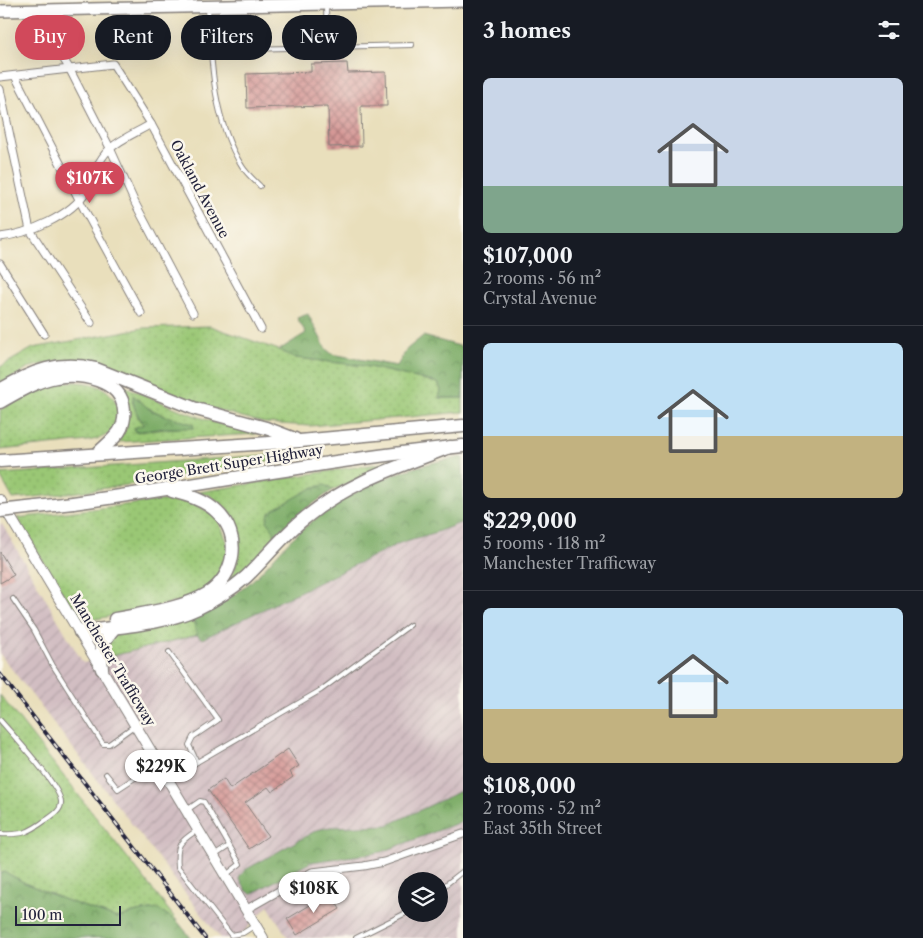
<!DOCTYPE html>
<html lang="en">
<head>
<meta charset="utf-8">
<style>
	body { margin:0; font-family:"Libre Caslon Text",serif; background:#20242c; color:#f1f3f6; height:100vh; display:flex; flex-direction:column; font-size:19px; white-space:nowrap }
	* { box-sizing:border-box; margin:0 }
	p { font-size:16px; color:#9ea1a6 }
	.icon { flex:none; width:28px; height:28px; fill:none; stroke:currentColor; stroke-width:2; stroke-linecap:round; stroke-linejoin:round }
	.map { position:relative; flex:1; overflow:hidden }
	.panel { display:flex; flex-direction:column; background:#171b24; width:460px }
	.panel>* { flex:none }
	.hud { position:absolute; left:15px; top:15px; width:372px; height:45px; display:flex; gap:10px }
	.buttons { position:absolute; left:398px; top:872px; display:grid; gap:10px }
	.buttons a { display:grid; place-items:center; width:50px; height:50px; border-radius:50%; background:#171b24; box-shadow:0 5px 20px #0002; font-size:25px }
	.scale { position:absolute; left:15px; bottom:12px; width:106px; box-sizing:border-box; padding-left:5px; border:2px solid #22223b; border-top:0; font-size:14px; line-height:18px; white-space:nowrap; color:#22223b; -webkit-text-stroke:4px #fbf7ec; paint-order:stroke }
	.price { position:absolute; translate:-50% -42px; padding:0 11px; border-radius:18px; background:#fff; color:#222; font-size:16px; line-height:32px; filter:drop-shadow(0 1px 2px #0008) }
	.price::after { content:''; position:absolute; left:50%; top:30px; width:15px; height:11px; margin-left:-8px; background:inherit; clip-path:polygon(0 0,100% 0,50% 100%) }
	.price.on { background:#d1495b; color:#fff }
	ul { padding:0; list-style:none }
	li { display:grid; align-content:center; gap:10px; height:265px; padding:0 20px }
	li+li { border-top:1px solid #363941 }
	li span { display:grid; place-items:center; height:155px; border-radius:8px; color:#555 }
	li>.icon { margin-inline-start:auto }
	span .icon { width:90px; height:90px; fill:#fffc; stroke-width:1 }
	li b { font-size:21px }
	h2 { display:flex; justify-content:space-between; align-items:center; height:60px; padding:0 20px; font-size:21px }
	.chip { padding:0 18px; border-radius:22px; background:#171b24; box-shadow:0 5px 20px #0002; font-size:18px; line-height:45px }
	.chip.on { background:#d1495b; color:#fff }
	main { display:flex; flex:1; min-height:0 }
	.map>svg:first-child { display:block }
</style>
</head>
<body>
<main>
<div class="map">
<svg width="463" height="938" viewBox="0 0 463 938">
	<defs>
		<pattern id="industrial-furrows" width="10" height="10" patternUnits="userSpaceOnUse" patternTransform="scale(1.25)"><rect width="10" height="10" fill="#d2bec2"/><path d="M-1 1l2-2M0 10L10 0M9 11l2-2" fill="none" stroke="#b4a3a8"/></pattern>
		<pattern id="grass-dots" width="8" height="8" patternUnits="userSpaceOnUse" patternTransform="scale(1.25)"><rect width="8" height="8" fill="#9ac774"/><path d="M2 2h.1M6 6h.1" fill="none" stroke="#84ab65" stroke-width="1.8" stroke-linecap="round"/></pattern>
		<pattern id="forest-crowns" width="20" height="18" patternUnits="userSpaceOnUse" patternTransform="scale(1.25)"><rect width="20" height="18" fill="#7bac66"/><path d="M2 6a3 3 0 1 1 6 0M12 15a3 3 0 1 1 6 0" fill="none" stroke="#648c55"/></pattern>
		<pattern id="building-cross-hatch" width="8" height="8" patternUnits="userSpaceOnUse" patternTransform="scale(1.25)"><rect width="8" height="8" fill="#d59896"/><path d="M0 0l8 8M0 8l8-8" fill="none" stroke="#ac7c7c"/></pattern>
	</defs>
	<rect width="100%" height="100%" fill="#fbf7ec"/>
	<filter id="ink" filterUnits="userSpaceOnUse"><feTurbulence type="fractalNoise" baseFrequency=".02" numOctaves="2"/><feDisplacementMap in="SourceGraphic" scale="10" xChannelSelector="R" yChannelSelector="G"/><feConvolveMatrix kernelMatrix="1 2 1 2 8 2 1 2 1" color-interpolation-filters="sRGB"/></filter>
	<filter id="wash" filterUnits="userSpaceOnUse"><feTurbulence type="fractalNoise" baseFrequency=".0096" numOctaves="4" result="noise"/><feDisplacementMap in="SourceGraphic" scale="20" xChannelSelector="R" yChannelSelector="G"/><feGaussianBlur stdDeviation="1.12" result="paint"/><feColorMatrix in="noise" values="0 0 0 0 0 0 0 0 0 0 0 0 0 0 0 0 0 1.4 0 .05"/><feComposite in="paint" operator="in"/></filter>
	<g filter="url(#wash)">
		<rect width="100%" height="100%" fill="#e9dfbc"/>
		<path fill="url(#industrial-furrows)" fill-rule="evenodd" d="M463,522V938H288L268,906L238,938H220L0,654V525L2,524L83,663L197,635L202,639L402,542L434,533ZM406,881H439V914H406Z"/>
		<g fill="url(#grass-dots)" stroke="#5e7458" fill-rule="evenodd">
			<path d="M210,326L279,350L296,358L365,366L438,383L441,390L439,398H463V412L310,426L264,423L196,404L104,365L75,360L58,361L31,367L0,384V367L33,348L143,328Z"/>
			<path d="M111,381C159,400 206,424 256,433V434L117,442L127,427ZM132,400L163,415L178,428L135,432L134,428L144,424L138,417Z"/>
			<path d="M65,382C78,382 93,382 104,389C117,397 125,417 113,430C106,437 98,439 88,441L0,450V410C21,397 41,384 65,382Z"/>
			<path d="M282,454H300V456C205,471 110,491 13,499L0,476V474Z"/>
			<path d="M394,462L333,490L329,486L275,532V536L248,566L231,581L230,579C242,556 246,525 224,506C219,502 213,498 208,494L204,495L199,492L348,468Z"/>
			<path d="M175,499L189,500L218,518L229,547L223,573L206,591L181,601L97,619L81,618L74,612L17,518Z"/>
			<path d="M192,616L197,635L104,658L111,635Z"/>
			<path d="M0,695L178,922L158,909L137,912L117,918L65,900L27,884L5,872L0,874Z"/>
		</g>
		<g fill="url(#forest-crowns)" stroke="#4e6750">
			<path d="M308,314L326,349L332,354L397,366L407,349L423,336L463,347V398H439L441,390L438,383L365,366L296,358L279,350L306,333L297,318Z"/>
			<path d="M133,395L149,409L163,415L193,424L194,428H165L135,432L134,428L144,424C137,416 132,405 133,395Z"/>
			<path d="M463,457V522L434,533L402,542L202,639L197,635L192,616C216,606 238,595 257,576C270,563 282,547 296,535C344,492 400,466 463,457Z"/>
			<path d="M325,485L333,490L304,510L275,536V532L267,521L269,513L273,510L314,487Z"/>
			<path d="M463,790V821L382,852L311,862L251,894L246,890L239,878L245,870L317,830L330,827L388,825Z"/>
			<path d="M5,872L27,884L65,900L117,918L137,912L158,909L178,922L191,938H0V874Z"/>
		</g>
		<g id="blocks">
			<g fill="url(#building-cross-hatch)">
				<path d="M347,63L348,73L386,72L387,106H361L362,146L329,147L328,106L247,108L246,74L311,72V64Z"/>
				<path d="M0,552L14,575L0,583Z"/>
				<path d="M288,749L299,766L290,772L293,777L272,792L268,787L245,803L268,836L249,849L208,790L224,779L230,789Z"/>
				<path d="M330,893L340,909L297,935L287,919Z"/>
			</g>
		</g>
	</g>
	<g filter="url(#ink)">
		<use href="#blocks" fill-opacity="0" stroke="#86807c" stroke-width="1"/>
		<g fill="none" stroke-linecap="round" stroke-linejoin="round">
			<g stroke="#86807c" stroke-width="6">
				<g id="lane">
					<path d="M326,6L327,47"/>
					<path d="M208,8C211,60 213,121 242,166C246,173 254,180 260,186"/>
					<path d="M210,50L412,45"/>
					<path d="M13,599L34,630L52,664L103,744H109L134,726"/>
					<path d="M169,652L218,720L193,737L189,745L197,762L169,780"/>
					<path d="M0,720C12,734 63,789 61,803C61,811 52,816 46,820C28,833 23,835 0,834"/>
					<path d="M197,762L321,690L410,625"/>
					<path d="M106,774L118,789L156,764"/>
					<path d="M187,810L200,801L204,802L240,864L226,875"/>
					<path d="M196,831C179,842 176,845 178,867L231,935L243,933L254,926"/>
					<path d="M214,856L229,846"/>
					<path d="M439,890L463,871"/>
					<path d="M356,938L406,913"/>
				</g>
			</g>
			<g stroke="#86807c" stroke-width="9">
				<g id="street">
					<path d="M34,10L69,68L110,148L135,203L193,313"/>
					<path d="M15,76L84,209L141,313"/>
					<path d="M0,77L113,64L151,124L261,329"/>
					<path d="M0,89L30,230L91,323"/>
					<path d="M0,237C27,234 72,216 86,191C93,177 99,157 111,148C122,138 138,132 151,124"/>
					<path d="M0,264L44,334"/>
					<path d="M247,909L312,872L364,866L384,862L463,834"/>
				</g>
			</g>
			<g stroke="#86807c" stroke-width="12">
				<path id="secondary" d="M0,500L263,938"/>
			</g>
			<g stroke="#86807c" stroke-width="14">
				<path id="primary" d="M0,11L463,1"/>
			</g>
			<g stroke="#86807c" stroke-width="15">
				<g id="highway">
					<path d="M0,390C32,371 59,360 96,369L196,409L266,428L295,439"/>
					<path d="M0,402C18,392 35,381 56,377C80,373 122,379 124,410C125,417 123,426 119,432C113,440 104,447 97,454"/>
					<path d="M0,461L300,441L463,426"/>
					<path d="M73,503C204,485 332,459 463,446"/>
					<path d="M115,619C144,613 182,609 207,594C236,576 242,535 217,512C205,500 187,495 172,491"/>
					<path d="M80,632C119,626 162,625 198,608C215,600 232,589 246,577C266,558 283,535 305,518C349,482 398,467 450,447"/>
					<path d="M102,669C100,649 101,643 115,627"/>
				</g>
			</g>
			<use href="#lane" stroke="#fff" stroke-width="4"/>
			<use href="#street" stroke="#fff" stroke-width="7"/>
			<use href="#secondary" stroke="#fff" stroke-width="10"/>
			<use href="#primary" stroke="#fff" stroke-width="11"/>
			<use href="#highway" stroke="#fff" stroke-width="12"/>
			<g stroke="#22223b" stroke-width="4">
				<path id="rail" d="M0,674L205,938"/>
			</g>
			<use href="#rail" stroke="#fbf7ec" stroke-width="2" stroke-dasharray="5.5" stroke-linecap="butt"/>
			<g stroke="#86807c" stroke-width="15" stroke-linecap="butt">
				<path id="highway-bridge" d="M0,511L73,503"/>
			</g>
			<use href="#highway-bridge" stroke="#fff" stroke-width="12"/>
		</g>
	</g>
	<g text-anchor="middle" dominant-baseline="central" stroke-width="5" stroke-linejoin="round" paint-order="stroke">
		<g font-size="14" fill="#22223b" stroke="#fbf7ec">
			<text transform="translate(200 189) rotate(62)">Oakland Avenue</text>
			<text transform="translate(229 464) rotate(-9)">George Brett Super Highway</text>
			<text transform="translate(113 660) rotate(59)">Manchester Trafficway</text>
		</g>
	</g>
</svg>
<div class="buttons">
<a><svg class="icon" aria-label="layers" viewBox="0 0 24 24"><path d="M12 4l9 5-9 5-9-5zM3 14l9 5 9-5"/></svg></a>
</div>
<div class="scale">100 m</div>
<b class="price on" style="left:90px;top:204px">$107K</b>
<b class="price" style="left:161px;top:792px">$229K</b>
<b class="price" style="left:314px;top:914px">$108K</b>
<div class="hud">
<a class="chip on">Buy</a>
<a class="chip">Rent</a>
<a class="chip">Filters</a>
<a class="chip">New</a>
</div>
</div>
<section class="panel">
<h2>3 homes<svg class="icon" aria-label="filters" viewBox="0 0 24 24"><path d="M4 7h16M4 17h16"/><circle cx="9" cy="7" r="2"/><circle cx="15" cy="17" r="2"/></svg></h2>
<ul>
<li><span style="background:linear-gradient(#c9d6e8 70%,#7fa58c 0)"><svg class="icon" aria-label="home" viewBox="0 0 24 24"><path d="M3 11l9-7 9 7M6 9v11h12V9"/></svg></span><div><b>$107,000</b><p>2 rooms · 56 m²</p><p>Crystal Avenue</p></div></li>
<li><span style="background:linear-gradient(#bfe0f5 60%,#c2b280 0)"><svg class="icon" aria-label="home" viewBox="0 0 24 24"><path d="M3 11l9-7 9 7M6 9v11h12V9"/></svg></span><div><b>$229,000</b><p>5 rooms · 118 m²</p><p>Manchester Trafficway</p></div></li>
<li><span style="background:linear-gradient(#bfe0f5 65%,#c2b280 0)"><svg class="icon" aria-label="home" viewBox="0 0 24 24"><path d="M3 11l9-7 9 7M6 9v11h12V9"/></svg></span><div><b>$108,000</b><p>2 rooms · 52 m²</p><p>East 35th Street</p></div></li>
</ul>
</section>
</main>
</body>
</html>
